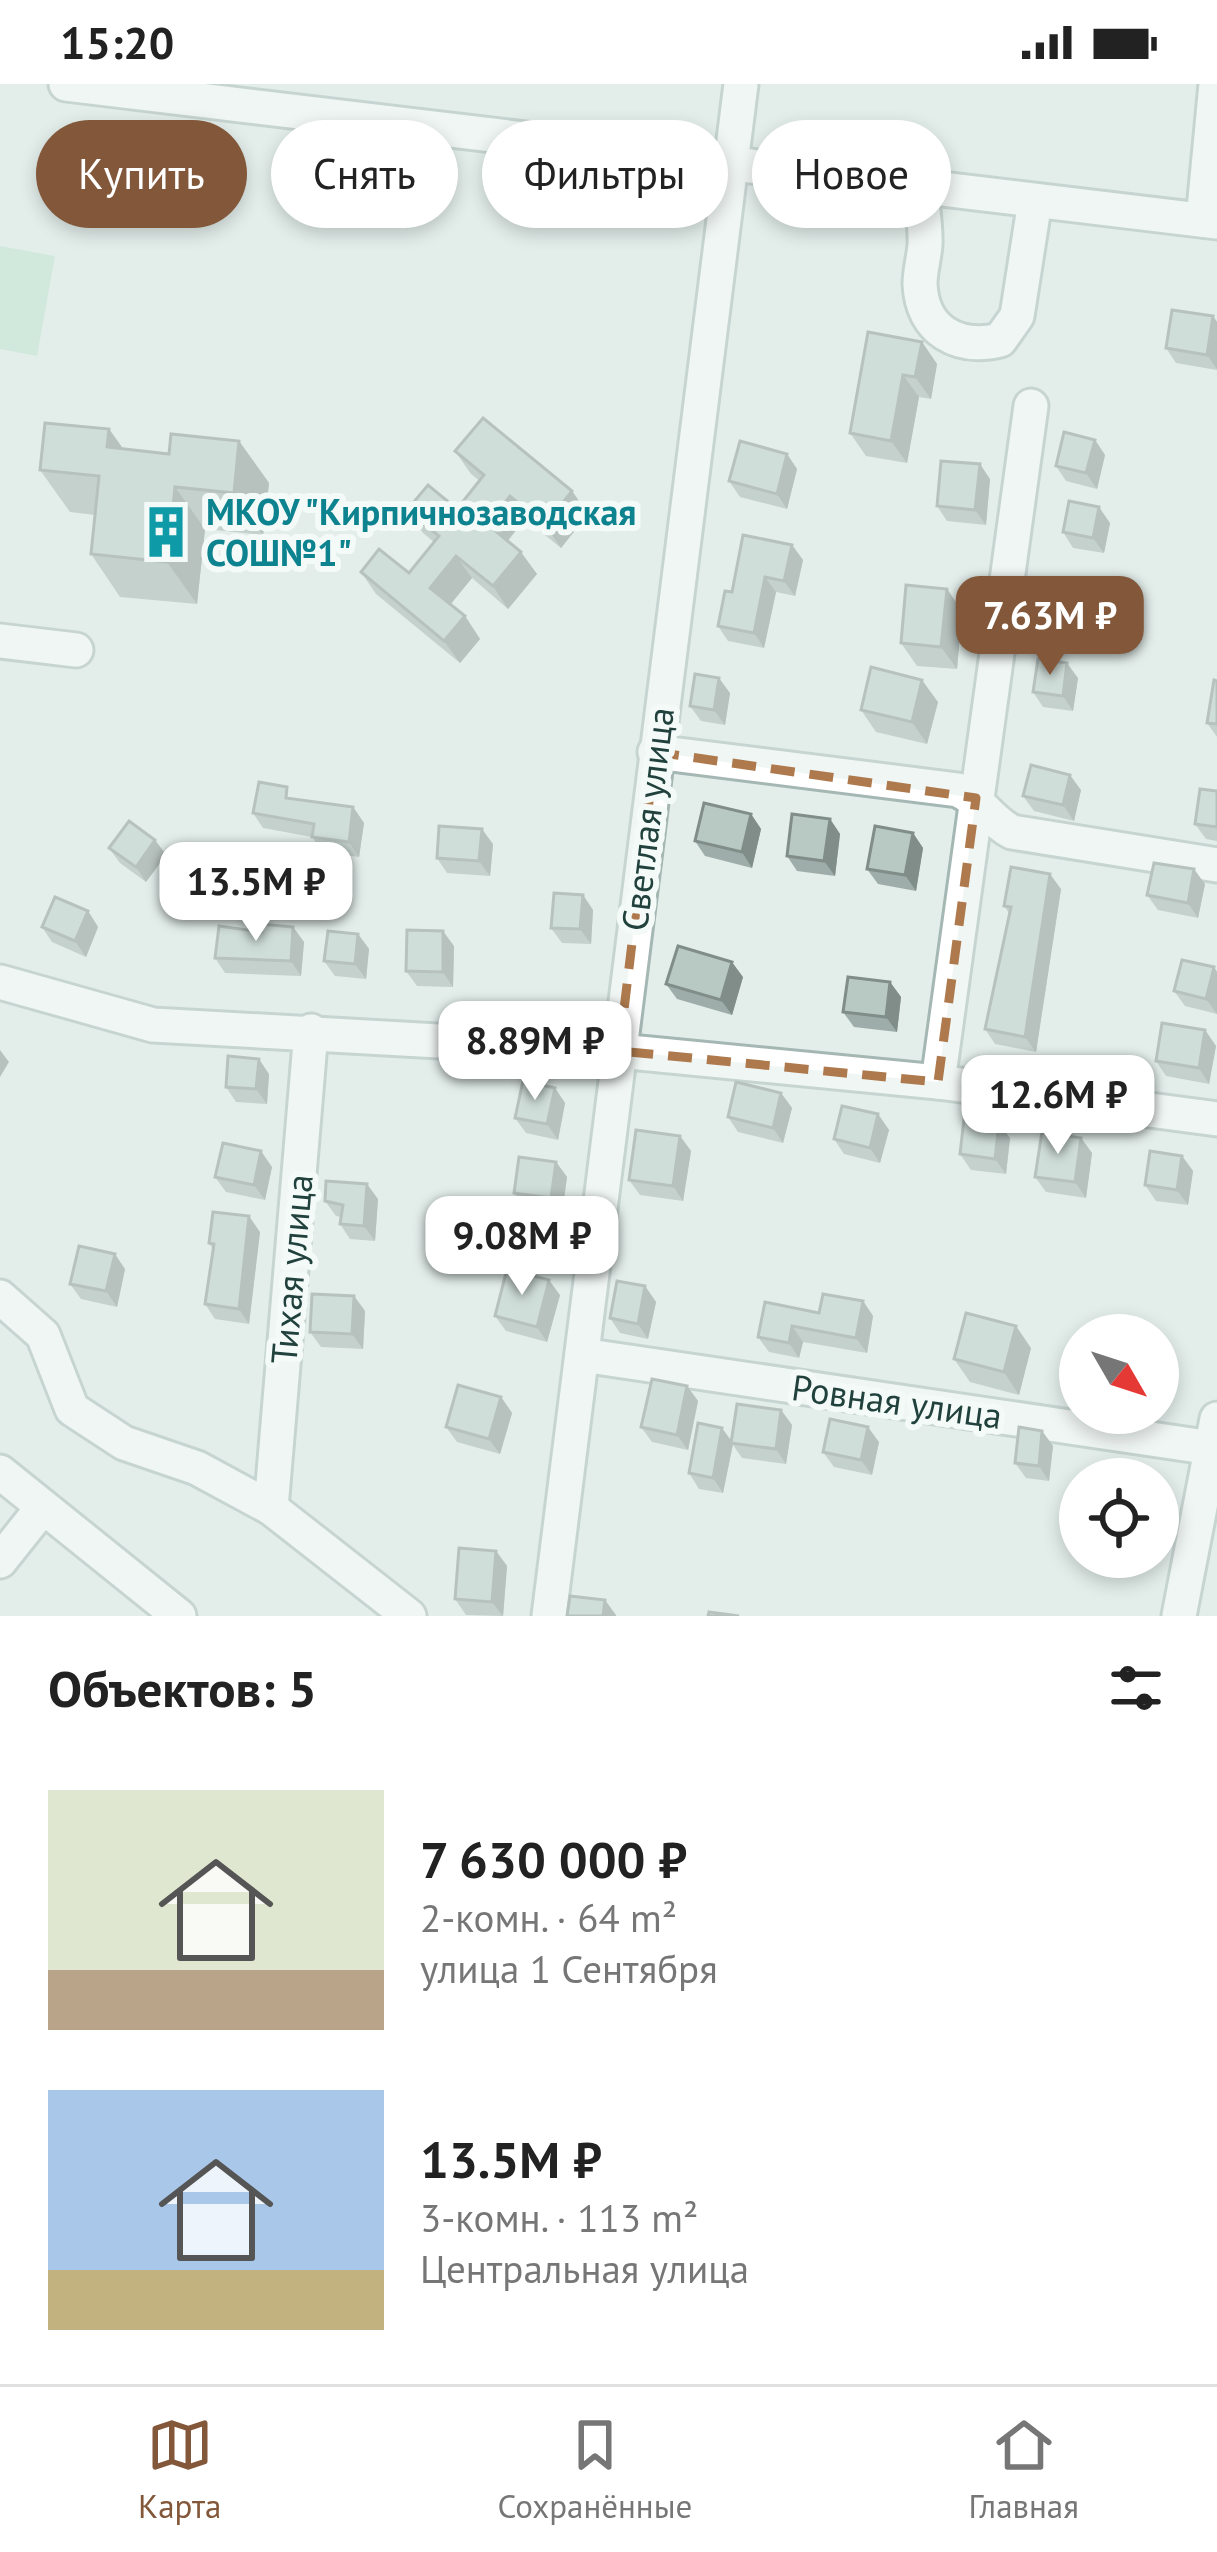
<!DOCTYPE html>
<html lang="ru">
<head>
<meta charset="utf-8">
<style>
	body { margin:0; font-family:"PT Sans",sans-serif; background:#f2f2f2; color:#222; height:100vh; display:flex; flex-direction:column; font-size:45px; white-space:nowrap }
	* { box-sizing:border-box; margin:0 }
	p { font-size:39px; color:#767676 }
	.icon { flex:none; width:66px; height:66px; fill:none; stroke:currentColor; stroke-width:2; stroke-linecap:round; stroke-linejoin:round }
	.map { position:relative; height:1532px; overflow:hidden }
	.side { display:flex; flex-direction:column; background:#fff; flex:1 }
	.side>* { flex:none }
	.hud { position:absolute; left:36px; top:36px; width:1146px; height:108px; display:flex; gap:24px }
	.needle { width:78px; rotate:129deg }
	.buttons { position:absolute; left:1059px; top:1230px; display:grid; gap:24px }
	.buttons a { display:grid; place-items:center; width:120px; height:120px; border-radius:50%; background:#fff; box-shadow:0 6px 18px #0003; font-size:60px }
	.price { position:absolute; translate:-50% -102px; padding:0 27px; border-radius:24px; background:#fff; color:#222; font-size:39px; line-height:78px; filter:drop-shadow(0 3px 6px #0008) }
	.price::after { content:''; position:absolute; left:50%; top:72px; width:36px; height:27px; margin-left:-18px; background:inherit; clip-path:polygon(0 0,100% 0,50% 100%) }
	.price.on { background:#835739; color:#fff }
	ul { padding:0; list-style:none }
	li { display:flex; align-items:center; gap:36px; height:300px; padding:0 48px }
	li span { display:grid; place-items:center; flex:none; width:336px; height:240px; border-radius:0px; color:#555 }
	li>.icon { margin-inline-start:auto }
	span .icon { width:144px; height:144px; fill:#fffc; stroke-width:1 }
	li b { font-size:51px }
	h2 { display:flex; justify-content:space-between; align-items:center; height:144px; padding:0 48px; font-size:51px }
	.chip { padding:0 42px; border-radius:54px; background:#fff; box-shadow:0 6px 18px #0003; font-size:42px; line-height:108px }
	.chip.on { background:#835739; color:#fff }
	.status { display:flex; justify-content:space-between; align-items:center; height:84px; padding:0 60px; background:#fff; direction:ltr }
	.status svg { height:33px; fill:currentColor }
	.tab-bar { display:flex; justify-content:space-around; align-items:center; height:168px; border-top:3px solid #e0e0e0; background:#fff; font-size:33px; color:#767676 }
	.tab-bar a { display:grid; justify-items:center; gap:6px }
	.tab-bar .on { color:#835739 }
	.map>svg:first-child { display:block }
</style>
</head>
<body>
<div class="status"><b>15:20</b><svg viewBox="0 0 49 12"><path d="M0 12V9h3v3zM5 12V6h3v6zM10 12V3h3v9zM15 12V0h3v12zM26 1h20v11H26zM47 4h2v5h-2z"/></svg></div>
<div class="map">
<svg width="1217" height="1532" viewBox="0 0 1217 1532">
	<rect width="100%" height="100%" fill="#e3eeeb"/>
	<path fill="#bbe0cb" d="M0,162L55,172L37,272L0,265Z"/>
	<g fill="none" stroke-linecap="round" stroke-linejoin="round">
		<g stroke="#a5b7b3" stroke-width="39">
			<g id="minor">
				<path d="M66,0L1217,138"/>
				<path d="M920,103C922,122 926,142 925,161C924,174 920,187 920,200C922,247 958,266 1000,256L1017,232L1035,117"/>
				<path d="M1203,136L1216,0"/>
				<path d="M0,557L76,566"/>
				<path d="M655,668L958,706C981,716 989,736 1012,748L1217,781"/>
				<path d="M0,898L153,941L619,967L938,998L1217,1035"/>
				<path d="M938,998L1031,322"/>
				<path d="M0,1213L43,1251L72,1325L124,1359L197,1384L271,1424L409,1532"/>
				<path d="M582,1271L1212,1364"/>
				<path d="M0,1388L179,1532"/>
				<path d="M271,1424L311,947"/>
				<path d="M0,1477L43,1423"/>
				<path d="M549,1532L741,0"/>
				<path d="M1179,1532L1217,1335"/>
			</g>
		</g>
		<use href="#minor" stroke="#fff" stroke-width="33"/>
	</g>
	<g fill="#9eada9">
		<path d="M1213,232L1217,238V286L1176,279L1166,264Z"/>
		<path d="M922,258L937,280L931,315L919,313L907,379L866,372L850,349Z"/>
		<path d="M109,345L123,365L169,370L239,357L269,399L263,451L205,445L197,520L120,513L91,470L95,431L70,428L40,386Z"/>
		<path d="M1095,356L1105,371L1097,405L1066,397L1056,382Z"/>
		<path d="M455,367L572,407L588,430L561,464L525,435L508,457L537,490L508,525L472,494L450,520L465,532L480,555L460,579L376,510L361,488L409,489L434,458L423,449L407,426L457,425L480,397L471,390Z"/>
		<path d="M787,370L797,385L787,425L740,413L729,397Z"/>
		<path d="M990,395L986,441L947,437L937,422Z"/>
		<path d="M1110,439L1104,469L1073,464L1063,448Z"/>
		<path d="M792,461L803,476L795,512L776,508L764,564L728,557L718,542L732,508Z"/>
		<path d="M947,505L962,527L957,585L917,582L901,559Z"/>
		<path d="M1078,594L1073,627L1043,623L1033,608Z"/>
		<path d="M1217,597V653L1207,639Z"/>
		<path d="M730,609L725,641L701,637L690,622Z"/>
		<path d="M938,618L927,660L876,648L861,626Z"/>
		<path d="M1081,706L1074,737L1034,727L1023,712Z"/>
		<path d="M1217,707V757L1206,755L1195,740Z"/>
		<path d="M296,715L353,723L364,739L359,773L323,768L312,753L263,744L253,729Z"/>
		<path d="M751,730L761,745L752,784L705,772L695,757Z"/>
		<path d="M830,735L840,750L835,792L797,787L787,772Z"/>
		<path d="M913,749L923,764L916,807L878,800L867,785Z"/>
		<path d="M155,756L166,771L146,798L120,779L109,764Z"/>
		<path d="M493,760L490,792L447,789L437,774Z"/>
		<path d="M1205,800L1198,834L1158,826L1147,811Z"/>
		<path d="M1061,805L1036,968L995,960L985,945L1009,829L1004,822Z"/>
		<path d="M583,811L593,826L591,860L562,859L551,844Z"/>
		<path d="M88,827L98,843L86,873L52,858L42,843Z"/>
		<path d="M293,843L304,858L301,892L225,889L215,874L261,848Z"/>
		<path d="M358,850L369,865L366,895L335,892L324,877Z"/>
		<path d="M454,862L453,903L417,902L406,887Z"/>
		<path d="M1214,883L1217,888V930L1185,922L1174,907Z"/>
		<path d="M743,893L732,931L677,915L666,900Z"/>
		<path d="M890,898L901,913L897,948L854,943L843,928Z"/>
		<path d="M1205,946L1216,962L1209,1000L1166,992L1156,977Z"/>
		<path d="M269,990L267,1020L236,1018L226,1003Z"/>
		<path d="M555,1004L565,1019L558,1056L526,1049L515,1034Z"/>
		<path d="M781,1009L792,1024L783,1059L738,1048L728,1033Z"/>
		<path d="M878,1030L889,1046L880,1079L844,1070L834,1055Z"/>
		<path d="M680,1052L691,1067L683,1117L640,1111L629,1096Z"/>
		<path d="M1010,1054L1006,1090L971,1086L960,1070Z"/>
		<path d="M1081,1054L1092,1069L1086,1114L1046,1108L1035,1093Z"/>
		<path d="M1182,1072L1193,1087L1188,1121L1156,1117L1145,1101Z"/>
		<path d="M556,1078L567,1093L562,1129L525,1124L514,1109Z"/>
		<path d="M272,1083L265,1116L226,1108L215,1093Z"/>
		<path d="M378,1115L375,1157L350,1155L340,1140L341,1133L336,1132L325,1117Z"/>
		<path d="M260,1148L249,1240L215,1235L205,1220L213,1165L209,1159Z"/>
		<path d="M125,1185L117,1223L81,1215L70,1200Z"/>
		<path d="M645,1202L656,1218L648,1255L620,1249L610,1234Z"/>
		<path d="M560,1211L547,1258L506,1247L495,1232Z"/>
		<path d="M354,1212L365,1227L363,1265L321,1263L310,1248Z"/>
		<path d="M863,1217L873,1232L867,1269L803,1258L799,1274L769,1268L758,1253L819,1229Z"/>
		<path d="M1031,1264L1019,1311L970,1298L954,1275Z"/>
		<path d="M687,1302L698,1317L688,1366L652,1358L641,1343Z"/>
		<path d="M501,1313L512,1329L500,1370L457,1358L446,1343Z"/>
		<path d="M781,1326L792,1341L786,1380L742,1374L733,1361L723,1409L699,1405L689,1389L731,1357Z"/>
		<path d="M1042,1347L1053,1362L1049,1397L1026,1394L1015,1379Z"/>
		<path d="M879,1358L872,1391L834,1383L823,1368Z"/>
		<path d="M496,1467L507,1482L503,1532L466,1531L455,1515Z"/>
	</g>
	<g fill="#818d89">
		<path d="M1213,232L1217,238V285L1207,271Z"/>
		<path d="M922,258L937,280L931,315L915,293Z"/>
		<path d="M903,291L919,313L907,379L891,357Z"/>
		<path d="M109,345L139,387L107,363Z"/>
		<path d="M1095,356L1105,371L1097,405L1086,389Z"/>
		<path d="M239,357L269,399L263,451L234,409Z"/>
		<path d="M787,370L797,385L787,425L777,410Z"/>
		<path d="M980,380L990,395L986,441L975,426Z"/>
		<path d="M175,403L205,445L197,520L167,478Z"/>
		<path d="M572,407L588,430L561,464L545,441Z"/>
		<path d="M510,412L525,435L503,462L487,440Z"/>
		<path d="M1099,423L1110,439L1104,469L1093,454Z"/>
		<path d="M792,461L803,476L795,512L784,497Z"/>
		<path d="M521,468L537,490L508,525L493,502Z"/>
		<path d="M456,472L472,494L446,526L430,504Z"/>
		<path d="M765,493L776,508L764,564L754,549Z"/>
		<path d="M947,505L962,527L957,585L941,563Z"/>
		<path d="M465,532L480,555L460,579L444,557Z"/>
		<path d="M1067,579L1078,594L1073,627L1063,612Z"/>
		<path d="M719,594L730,609L725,641L714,626Z"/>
		<path d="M922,596L938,618L927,660L912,638Z"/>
		<path d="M1070,691L1081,706L1074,737L1063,721Z"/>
		<path d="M353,723L364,739L359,773L349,758Z"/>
		<path d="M751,730L761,745L752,784L742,768Z"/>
		<path d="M830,735L840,750L835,792L824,777Z"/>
		<path d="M482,745L493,760L490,792L479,777Z"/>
		<path d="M913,749L923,764L916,807L905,791Z"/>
		<path d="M155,756L166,771L146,798L136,783Z"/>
		<path d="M1194,785L1205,800L1198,834L1188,819Z"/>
		<path d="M1050,790L1061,805L1036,968L1025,953Z"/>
		<path d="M583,811L593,826L591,860L580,845Z"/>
		<path d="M88,827L98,843L86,873L75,857Z"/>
		<path d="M293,843L304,858L301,892L291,877Z"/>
		<path d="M443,847L454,862L453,903L443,888Z"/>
		<path d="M358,850L369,865L366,895L355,880Z"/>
		<path d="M732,878L743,893L732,931L721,916Z"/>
		<path d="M1214,883L1217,888V930L1206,915Z"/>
		<path d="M890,898L901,913L897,948L886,933Z"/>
		<path d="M1205,946L1216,962L1209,1000L1199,984Z"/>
		<path d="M0,966L9,978L0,993Z"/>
		<path d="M259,975L269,990L267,1020L256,1005Z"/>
		<path d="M555,1004L565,1019L558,1056L547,1040Z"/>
		<path d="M781,1009L792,1024L783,1059L773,1044Z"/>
		<path d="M878,1030L889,1046L880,1079L870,1064Z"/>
		<path d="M999,1039L1010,1054L1006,1090L995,1075Z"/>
		<path d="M680,1052L691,1067L683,1117L673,1102Z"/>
		<path d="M1081,1054L1092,1069L1086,1114L1075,1098Z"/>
		<path d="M261,1067L272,1083L265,1116L254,1101Z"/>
		<path d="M1182,1072L1193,1087L1188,1121L1177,1106Z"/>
		<path d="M556,1078L567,1093L562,1129L551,1114Z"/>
		<path d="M367,1100L378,1115L375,1157L364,1142Z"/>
		<path d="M249,1132L260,1148L249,1240L239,1225Z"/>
		<path d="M115,1170L125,1185L117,1223L106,1207Z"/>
		<path d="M549,1196L560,1211L547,1258L537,1243Z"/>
		<path d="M645,1202L656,1218L648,1255L638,1240Z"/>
		<path d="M354,1212L365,1227L363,1265L352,1250Z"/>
		<path d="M863,1217L873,1232L867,1269L856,1254Z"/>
		<path d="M792,1242L803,1258L799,1274L789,1259Z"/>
		<path d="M1016,1242L1031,1264L1019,1311L1004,1288Z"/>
		<path d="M1160,1276L1171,1291L1163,1324L1158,1316V1286Z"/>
		<path d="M687,1302L698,1317L688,1366L677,1351Z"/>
		<path d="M501,1313L512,1329L500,1370L489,1355Z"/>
		<path d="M781,1326L792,1341L786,1380L776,1365Z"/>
		<path d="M868,1343L879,1358L872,1391L861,1376Z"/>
		<path d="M722,1344L733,1359L723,1409L713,1394Z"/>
		<path d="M1042,1347L1053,1362L1049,1397L1039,1382Z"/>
		<path d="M1158,1396L1167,1409L1158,1450Z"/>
		<path d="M496,1467L507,1482L503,1532L492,1518Z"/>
		<path d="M605,1516L616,1531V1532H603Z"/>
	</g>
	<g fill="#b8c9c4" stroke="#818d89" stroke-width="3">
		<path d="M1172,226L1213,232L1207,271L1166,264Z"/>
		<path d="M868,248L922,258L915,293L903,291L891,357L850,349Z"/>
		<path d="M483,334L572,407L545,441L510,412L487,440L521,468L493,502L456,472L430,504L465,532L444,557L361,488L379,465L409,489L439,452L407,426L428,401L457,425L484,391L455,367Z"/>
		<path d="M45,339L109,345L107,363L169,370L171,350L239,357L234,409L175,403L167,478L91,470L99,392L40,386Z"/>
		<path d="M1064,348L1095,356L1086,389L1056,382Z"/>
		<path d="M740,357L787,370L777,410L729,397Z"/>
		<path d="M941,377L980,380L975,426L937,422Z"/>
		<path d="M1069,417L1099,423L1093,454L1063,448Z"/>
		<path d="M743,451L792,461L784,497L765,493L754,549L718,542L725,507L732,508Z"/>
		<path d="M906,501L947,505L941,563L901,559Z"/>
		<path d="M1038,575L1067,579L1063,612L1033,608Z"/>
		<path d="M871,583L922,596L912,638L861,626Z"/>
		<path d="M695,590L719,594L714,626L690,622Z"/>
		<path d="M1214,596L1217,597V640L1207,639Z"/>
		<path d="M1031,681L1070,691L1063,721L1023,712Z"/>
		<path d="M259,698L287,703L286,714L353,723L349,758L312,753L314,740L253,729Z"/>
		<path d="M1200,705L1217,707V743L1195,740Z"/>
		<path d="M704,719L751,730L742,768L695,757Z"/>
		<path d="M792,730L830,735L824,777L787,772Z"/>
		<path d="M129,737L155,756L136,783L109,764Z"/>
		<path d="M439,742L482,745L479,777L437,774Z"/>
		<path d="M875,742L913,749L905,791L867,785Z"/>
		<path d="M1154,779L1194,785L1188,819L1147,811Z"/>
		<path d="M1011,783L1050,790L1025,953L985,945L1011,823L1004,822Z"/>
		<path d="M554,809L583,811L580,845L551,844Z"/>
		<path d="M55,813L88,827L75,857L42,843Z"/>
		<path d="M261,840L293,843L291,877L215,874L219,842L261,848Z"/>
		<path d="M407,846L443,847V888L406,887Z"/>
		<path d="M328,847L358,850L355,880L324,877Z"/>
		<path d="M678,862L732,878L721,916L666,900Z"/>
		<path d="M1182,876L1214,883L1206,915L1174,907Z"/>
		<path d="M848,893L890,898L886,933L843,928Z"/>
		<path d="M1162,939L1205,946L1199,984L1156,977Z"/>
		<path d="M228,972L259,975L256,1005L226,1003Z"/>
		<path d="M523,997L555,1004L547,1040L515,1034Z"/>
		<path d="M736,998L781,1009L773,1044L728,1033Z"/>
		<path d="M842,1022L878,1030L870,1064L834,1055Z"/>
		<path d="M964,1035L999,1039L995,1075L960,1070Z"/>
		<path d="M636,1046L680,1052L673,1102L629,1096Z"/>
		<path d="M1042,1048L1081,1054L1075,1098L1035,1093Z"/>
		<path d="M223,1059L261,1067L254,1101L215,1093Z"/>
		<path d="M1150,1067L1182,1072L1177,1106L1145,1101Z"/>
		<path d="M519,1073L556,1078L551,1114L514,1109Z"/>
		<path d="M326,1097L367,1100L364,1142L340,1140L343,1121L325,1117Z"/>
		<path d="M213,1128L249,1132L239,1225L205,1220L214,1160L209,1159Z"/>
		<path d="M79,1162L115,1170L106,1207L70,1200Z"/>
		<path d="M507,1185L549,1196L537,1243L495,1232Z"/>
		<path d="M617,1197L645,1202L638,1240L610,1234Z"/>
		<path d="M312,1210L354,1212L352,1250L310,1248Z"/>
		<path d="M823,1210L863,1217L856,1254L792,1242L789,1259L758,1253L765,1218L819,1229Z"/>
		<path d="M966,1229L1016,1242L1004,1288L954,1275Z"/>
		<path d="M652,1295L687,1302L677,1351L641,1343Z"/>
		<path d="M458,1301L501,1313L489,1355L446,1343Z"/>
		<path d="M737,1320L781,1326L776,1365L731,1359Z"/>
		<path d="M830,1335L868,1343L861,1376L823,1368Z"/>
		<path d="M698,1339L722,1344L713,1394L689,1389Z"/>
		<path d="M1019,1343L1042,1347L1039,1382L1015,1379Z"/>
		<path d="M1116,1385L1156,1393V1395H1114Z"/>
		<path d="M459,1464L496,1467L492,1518L455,1515Z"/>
		<path d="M570,1512L605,1516L603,1532H567Z"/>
		<path d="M709,1528L739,1532H708Z"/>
	</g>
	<path d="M0 0H1217V1532H0ZM655,668L976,714L938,998L619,967Z" fill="#e3eeeb" fill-opacity=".55" fill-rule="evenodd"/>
	<path fill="none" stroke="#ae7a4d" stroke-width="9" stroke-dasharray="24 15" stroke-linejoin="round" d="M655,668L976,714L938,998L619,967Z"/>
	<defs>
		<g id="building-bare" transform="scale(4.14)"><path d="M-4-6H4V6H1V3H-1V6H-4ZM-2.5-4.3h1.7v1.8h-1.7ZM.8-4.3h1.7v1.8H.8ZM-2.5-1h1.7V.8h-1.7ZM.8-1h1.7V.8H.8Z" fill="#0f9aa8" stroke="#f4faf8" stroke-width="2.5" paint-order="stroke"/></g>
	</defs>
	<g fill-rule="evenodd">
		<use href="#building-bare" x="166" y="448"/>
	</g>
	<g text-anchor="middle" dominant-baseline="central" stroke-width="12" stroke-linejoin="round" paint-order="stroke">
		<g font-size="36" font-weight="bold" fill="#0d838f" stroke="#f4faf8" text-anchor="start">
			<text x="206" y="427">МКОУ "Кирпичнозаводская<tspan x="206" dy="41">СОШ№1"</tspan></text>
		</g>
		<g font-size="36" fill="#21413d" stroke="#f4faf8">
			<text transform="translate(647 735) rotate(-83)">Светлая улица</text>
			<text transform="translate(291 1185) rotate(-85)">Тихая улица</text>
			<text transform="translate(897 1317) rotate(8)">Ровная улица</text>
		</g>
	</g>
</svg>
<div class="buttons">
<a><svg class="needle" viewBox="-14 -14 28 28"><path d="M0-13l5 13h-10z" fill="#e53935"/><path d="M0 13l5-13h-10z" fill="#767676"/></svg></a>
<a><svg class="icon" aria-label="locate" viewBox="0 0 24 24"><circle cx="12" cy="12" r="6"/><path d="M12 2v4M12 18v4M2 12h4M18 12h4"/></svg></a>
</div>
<b class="price on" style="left:1050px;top:594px">7.63M ₽</b>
<b class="price" style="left:256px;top:860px">13.5M ₽</b>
<b class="price" style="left:535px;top:1019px">8.89M ₽</b>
<b class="price" style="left:1058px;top:1073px">12.6M ₽</b>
<b class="price" style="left:522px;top:1214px">9.08M ₽</b>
<div class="hud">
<a class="chip on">Купить</a>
<a class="chip">Снять</a>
<a class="chip">Фильтры</a>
<a class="chip">Новое</a>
</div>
</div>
<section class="side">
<h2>Объектов: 5<svg class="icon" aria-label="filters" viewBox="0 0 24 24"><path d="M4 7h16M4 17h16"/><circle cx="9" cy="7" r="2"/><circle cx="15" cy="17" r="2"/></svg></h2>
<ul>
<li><span style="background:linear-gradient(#dfe7d0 75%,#b9a48a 0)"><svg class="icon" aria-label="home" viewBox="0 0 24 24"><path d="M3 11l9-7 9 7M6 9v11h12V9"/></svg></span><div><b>7 630 000 ₽</b><p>2-комн. · 64 m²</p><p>улица 1 Сентября</p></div></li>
<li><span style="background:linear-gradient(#a9c7e8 75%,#c2b280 0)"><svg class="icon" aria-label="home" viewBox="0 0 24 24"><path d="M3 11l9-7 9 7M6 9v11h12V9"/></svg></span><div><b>13.5M ₽</b><p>3-комн. · 113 m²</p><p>Центральная улица</p></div></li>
</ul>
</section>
<nav class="tab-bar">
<a class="on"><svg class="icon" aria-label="map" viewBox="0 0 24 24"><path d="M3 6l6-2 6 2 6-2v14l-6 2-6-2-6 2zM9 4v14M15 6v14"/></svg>Карта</a>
<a><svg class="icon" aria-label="saved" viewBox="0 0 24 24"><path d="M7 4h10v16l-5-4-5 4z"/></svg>Сохранённые</a>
<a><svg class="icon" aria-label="home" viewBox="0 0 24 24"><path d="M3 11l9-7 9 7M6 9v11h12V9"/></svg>Главная</a>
</nav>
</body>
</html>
